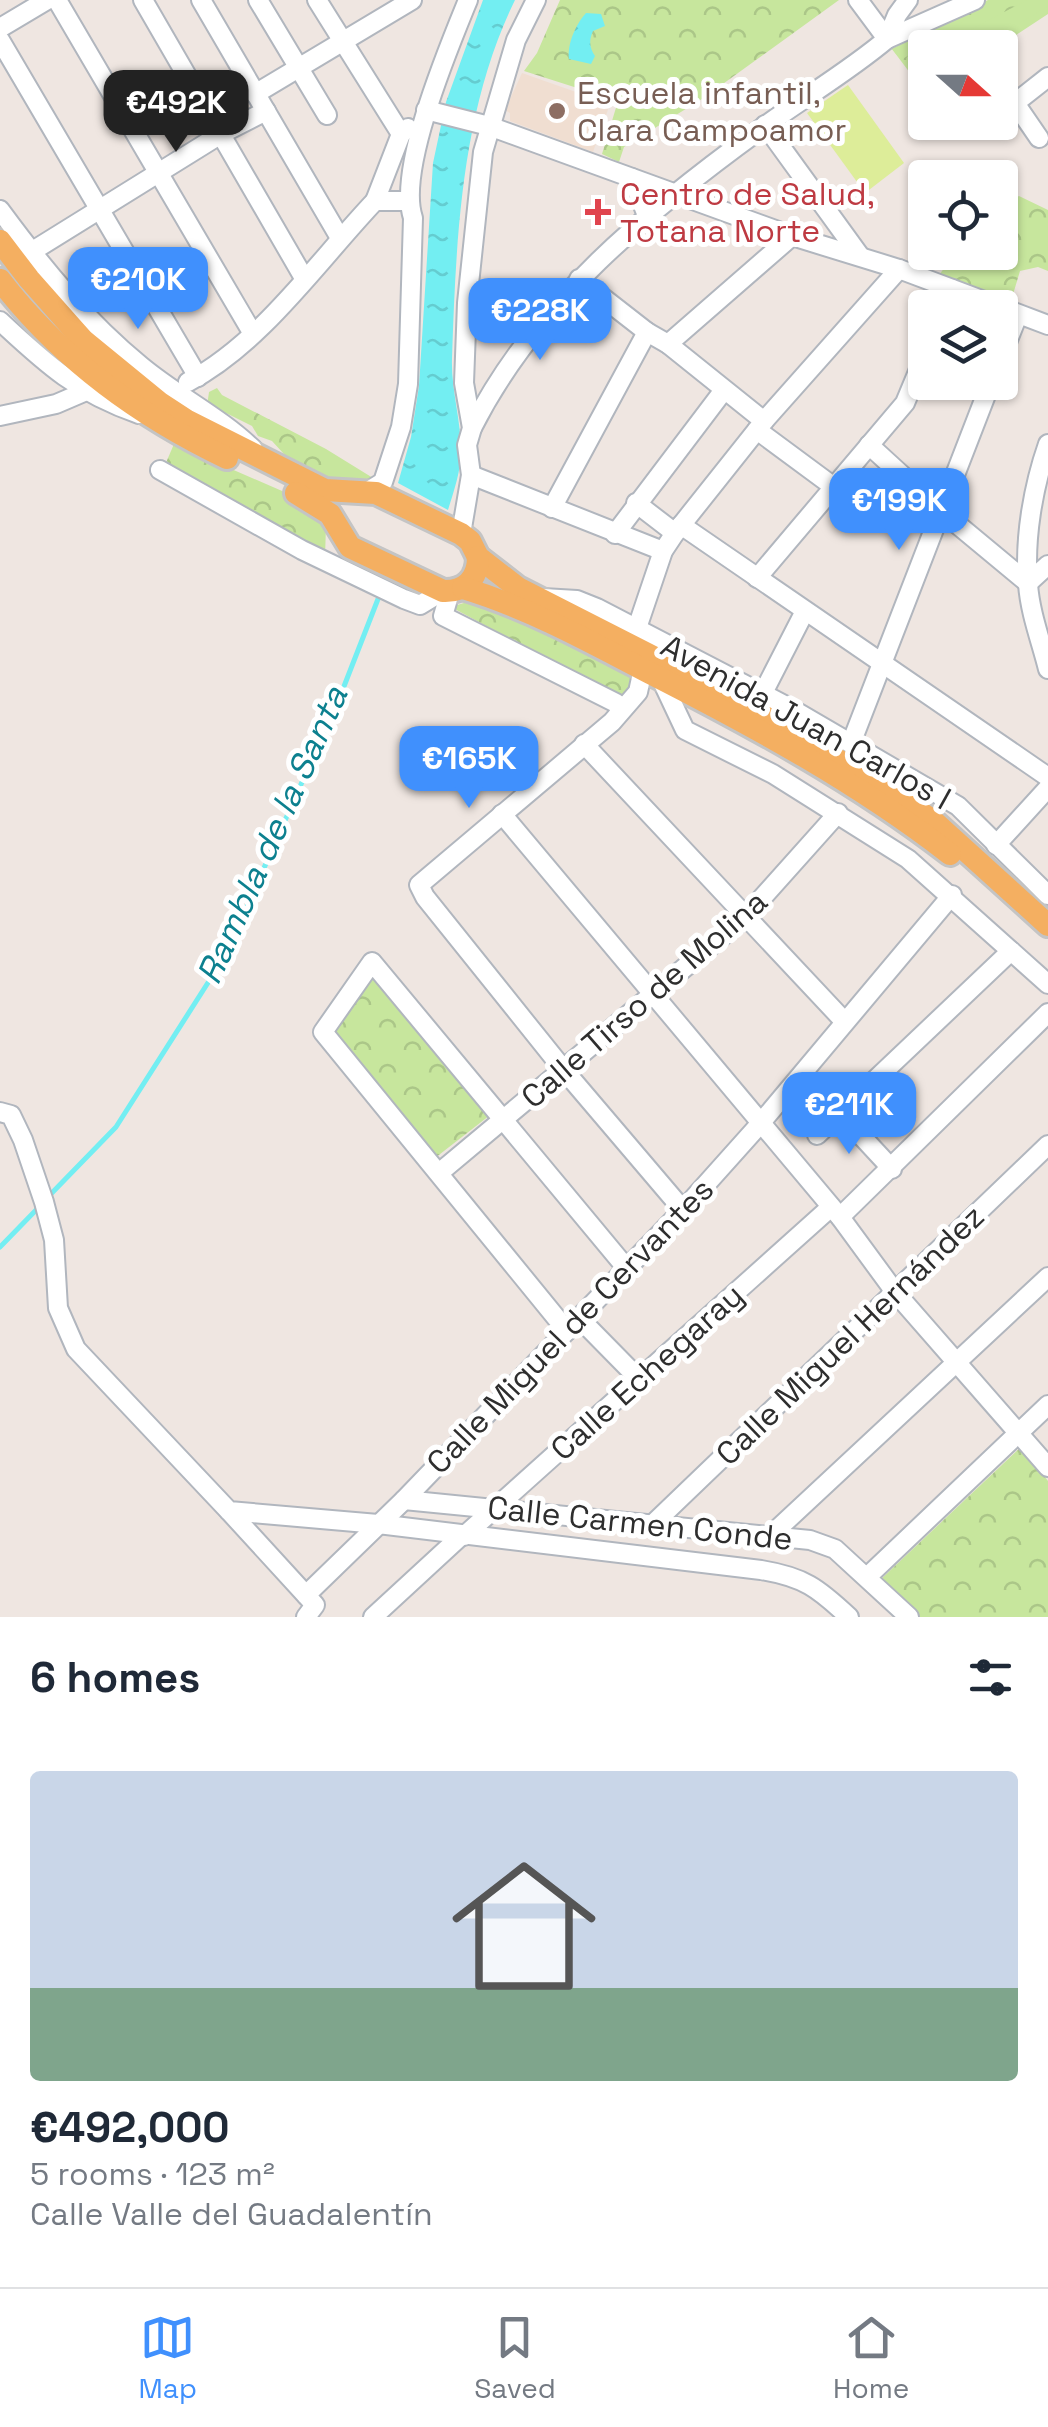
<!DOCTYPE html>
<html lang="en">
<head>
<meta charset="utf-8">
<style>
	body { margin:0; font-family:"Space Grotesk",sans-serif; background:#f6f6f7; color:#1f2937; height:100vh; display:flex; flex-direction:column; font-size:38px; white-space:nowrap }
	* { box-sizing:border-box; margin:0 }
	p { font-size:32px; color:#747a83 }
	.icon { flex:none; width:55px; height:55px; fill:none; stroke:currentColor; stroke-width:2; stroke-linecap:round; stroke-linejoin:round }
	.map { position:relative; height:1617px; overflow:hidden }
	.drawer { display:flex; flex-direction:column; background:#fff; flex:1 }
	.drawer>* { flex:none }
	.needle { width:65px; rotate:111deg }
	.buttons { position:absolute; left:908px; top:30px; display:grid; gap:20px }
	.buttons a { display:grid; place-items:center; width:110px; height:110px; border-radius:10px; background:#fff; box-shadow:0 2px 8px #0004; font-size:50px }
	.price { position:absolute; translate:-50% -85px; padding:0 22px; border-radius:20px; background:#4090fd; color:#fff; font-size:32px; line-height:65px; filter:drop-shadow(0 2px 5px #0008) }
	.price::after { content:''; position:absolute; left:50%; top:60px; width:30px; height:22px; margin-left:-15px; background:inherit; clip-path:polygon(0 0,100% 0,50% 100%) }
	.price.on { background:#222; color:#fff }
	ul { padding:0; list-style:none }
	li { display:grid; align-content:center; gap:20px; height:530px; padding:0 30px }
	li+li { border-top:2px solid #e0e1e3 }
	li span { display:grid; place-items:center; height:310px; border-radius:10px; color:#555 }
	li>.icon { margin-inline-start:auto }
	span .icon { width:180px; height:180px; fill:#fffc; stroke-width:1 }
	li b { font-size:42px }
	h2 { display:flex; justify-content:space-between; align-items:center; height:120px; padding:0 30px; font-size:42px }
	.tab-bar { display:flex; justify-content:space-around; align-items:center; height:140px; border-top:2px solid #e0e1e3; background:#fff; font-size:28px; color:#747a83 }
	.tab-bar a { display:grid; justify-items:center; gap:5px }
	.tab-bar .on { color:#4090fd }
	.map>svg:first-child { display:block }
</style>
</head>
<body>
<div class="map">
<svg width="1048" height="1617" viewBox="0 0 1048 1617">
	<defs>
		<pattern id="forest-crowns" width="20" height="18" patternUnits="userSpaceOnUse" patternTransform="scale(2.5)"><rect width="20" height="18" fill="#c7e69d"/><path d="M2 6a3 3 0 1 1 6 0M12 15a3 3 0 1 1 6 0" fill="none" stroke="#abc688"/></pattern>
		<pattern id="water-ripples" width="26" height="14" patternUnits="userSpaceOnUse" patternTransform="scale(2.5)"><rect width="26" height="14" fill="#73eef2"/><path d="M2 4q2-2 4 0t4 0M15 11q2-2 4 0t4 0" fill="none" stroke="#64ccd0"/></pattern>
	</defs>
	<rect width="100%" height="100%" fill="#efe6e1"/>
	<path fill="#f0ded1" d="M522,73L610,104L593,152L510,121V113L505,110Z"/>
	<g fill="url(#forest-crowns)">
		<path d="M560,0H839L702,99L624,147L619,162L602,154L618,101L524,71L537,53Z"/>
		<path d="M988,0H1048V14L998,47L925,48V64L910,73L892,49Z"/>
		<path d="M1019,196L1048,210V271L1038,267L1020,271L1011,301L939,275L945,267L943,258L952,253L1000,252V206Z"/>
		<path d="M217,388L222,395L326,449L373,478L365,483L325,479L294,465L272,441L258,436L252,426L226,413L218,415L207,406L209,392Z"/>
		<path d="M174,444L289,494L326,525L325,557L165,465Z"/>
		<path d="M470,601H486L630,673L632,689L624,700L451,607Z"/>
		<path d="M372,966L494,1112L435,1158L327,1031Z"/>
		<path d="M1021,1447L1048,1481V1617H920L880,1580Z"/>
	</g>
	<g fill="#c7e69d">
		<path d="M1027,0H1048V6L987,43L968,37V31Z"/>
		<path d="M963,11L964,21L901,60L892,49Z"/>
	</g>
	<path fill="#dded99" d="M848,85L904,163L865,193L807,113Z"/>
	<g fill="url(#water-ripples)">
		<path d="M483,0H515C461,110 456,239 452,359C451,389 461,420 461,450C461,471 454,490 448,510L398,483L411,437L419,386L433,163L446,102Z"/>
		<path d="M586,13L601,14L605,26L593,31C589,40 589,47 595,56L591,64L569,59C567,44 576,24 586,13Z"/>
	</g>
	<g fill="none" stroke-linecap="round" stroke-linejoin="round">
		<g stroke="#73eef2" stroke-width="5">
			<path d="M46,1199L116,1127L225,956L341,694L378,599"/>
			<path d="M0,1247L39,1207"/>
		</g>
		<g stroke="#b1b6be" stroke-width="22">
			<g id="minor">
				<path d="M57,0L253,334"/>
				<path d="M143,0L304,278"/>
				<path d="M201,0L340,238"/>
				<path d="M258,0L327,115"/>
				<path d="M317,0L401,134"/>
				<path d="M858,0L887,39L975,0"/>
				<path d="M0,28L47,0"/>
				<path d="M0,40L198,377"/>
				<path d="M255,94L412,0"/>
				<path d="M426,110L489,126L792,236L899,269L1048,325"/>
				<path d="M765,125L860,256"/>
				<path d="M1039,138L1015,103L1048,77"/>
				<path d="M632,178L648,218"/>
				<path d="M375,201L401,134L408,128"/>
				<path d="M0,210C42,267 86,321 141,366C177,396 220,417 253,449"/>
				<path d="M31,252L221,134L266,111"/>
				<path d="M579,279L647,332L668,344L764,421"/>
				<path d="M944,308L952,289"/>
				<path d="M0,321C47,365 78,393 139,414"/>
				<path d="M668,344L792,236"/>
				<path d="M1000,360L1018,315"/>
				<path d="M188,382C262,343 318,261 375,201H407"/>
				<path d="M0,416L56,404L84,392"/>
				<path d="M472,428C536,301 649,210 762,128C803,98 848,72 887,39L897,15L908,0"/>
				<path d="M757,430L834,487"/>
				<path d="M1048,444C1033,487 1024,539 1028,584C1030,613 1041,641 1048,669"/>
				<path d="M869,445L940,510L1028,583L1048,565"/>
				<path d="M160,470L302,550L404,599L420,605L443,591"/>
				<path d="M471,475L663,551"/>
				<path d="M367,492L383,482L401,427L408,384L413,218C397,170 448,49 468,0"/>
				<path d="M636,503L675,533"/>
				<path d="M552,508L647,332"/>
				<path d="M681,525L1048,777"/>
				<path d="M461,534L471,475L467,445L472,428L464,383L467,303L483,152L516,40L536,0"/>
				<path d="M615,534L724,390"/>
				<path d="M757,578L905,403L925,355"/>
				<path d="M450,592L443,616L616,703L620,710"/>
				<path d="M543,598L577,600L597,608L790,708L958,806L1048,895"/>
				<path d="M637,628L663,551L675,533L764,421L899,269"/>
				<path d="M643,669L638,692L612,722L419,885L425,897L563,1069L683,1210"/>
				<path d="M661,679L685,730L773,774L908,859L1048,984"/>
				<path d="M763,693L805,611"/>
				<path d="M852,741L991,382"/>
				<path d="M584,744L844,1021"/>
				<path d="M502,814L840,1217L895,1292L1048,1467"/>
				<path d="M996,845L1048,788"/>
				<path d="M0,1112L11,1115L23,1140L44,1202L54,1240L58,1308L76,1349L229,1511L378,1524L761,1570C804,1577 818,1588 849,1617"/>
				<path d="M841,1114L892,1169"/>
				<path d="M817,1135L1011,951"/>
				<path d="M439,1173L744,918L838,813"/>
				<path d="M840,1217L1048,1013"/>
				<path d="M580,1319L640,1380"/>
				<path d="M567,1331L323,1032L372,962L628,1270"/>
				<path d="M404,1500L810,1540L835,1549L909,1617"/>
				<path d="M229,1511L315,1605L306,1617"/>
				<path d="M652,1525L1048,1145"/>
				<path d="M464,1536L831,1207"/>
				<path d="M770,1536L1048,1277"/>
				<path d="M867,1577L1048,1405"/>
				<path d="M306,1595L404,1500L683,1210L759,1125L952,895"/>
				<path d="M373,1617L461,1536"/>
			</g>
		</g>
		<g stroke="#c4c4c4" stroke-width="28">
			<g id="major">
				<path d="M0,241L29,279L83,340L160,403L186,420L325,490L376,493L461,534L470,541L478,557L518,588L726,694L860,773L932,820L1048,925"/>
				<path d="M0,280C60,358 139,416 227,458"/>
				<path d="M296,493L330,514L350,547L443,591C465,592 478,579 478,557"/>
				<path d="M463,588C529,608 589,641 650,673C754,726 857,782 950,854"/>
			</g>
		</g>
		<use href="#minor" stroke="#fff" stroke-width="18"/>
		<use href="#major" stroke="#f4af61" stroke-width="22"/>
	</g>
	<circle fill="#8d6e63" stroke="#fff" stroke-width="4" cx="557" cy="111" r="10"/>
	<path fill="#e0444e" stroke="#fff" stroke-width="4" d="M593 197h10v10h10v10h-10v10h-10v-10h-10v-10h10z"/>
	<g text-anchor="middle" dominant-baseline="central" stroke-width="10" stroke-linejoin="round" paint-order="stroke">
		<g font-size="32" fill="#785e54" stroke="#fff" text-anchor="start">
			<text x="577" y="93">Escuela infantil,<tspan x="577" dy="37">Clara Campoamor</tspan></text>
		</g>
		<g font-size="32" fill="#be3a42" stroke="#fff" text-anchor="start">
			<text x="620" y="194">Centro de Salud,<tspan x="620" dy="37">Totana Norte</tspan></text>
		</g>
		<g font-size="32" fill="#2e2e2e" stroke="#fff">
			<text transform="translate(806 722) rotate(29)">Avenida Juan Carlos I</text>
			<text transform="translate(644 999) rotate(-41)">Calle Tirso de Molina</text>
			<text transform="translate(570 1326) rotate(-46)">Calle Miguel de Cervantes</text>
			<text transform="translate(850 1335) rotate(-44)">Calle Miguel Hernández</text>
			<text transform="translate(647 1372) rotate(-42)">Calle Echegaray</text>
			<text transform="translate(640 1523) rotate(6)">Calle Carmen Conde</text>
		</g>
		<g font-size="35" font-style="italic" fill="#0c808f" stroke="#fff">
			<text transform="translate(272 835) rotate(-66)">Rambla de la Santa</text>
		</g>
	</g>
</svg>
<div class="buttons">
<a><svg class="needle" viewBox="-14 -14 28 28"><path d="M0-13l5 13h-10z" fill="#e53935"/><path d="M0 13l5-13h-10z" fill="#747a83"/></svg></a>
<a><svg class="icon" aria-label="locate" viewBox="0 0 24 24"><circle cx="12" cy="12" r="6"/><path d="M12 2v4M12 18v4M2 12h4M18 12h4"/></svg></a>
<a><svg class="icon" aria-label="layers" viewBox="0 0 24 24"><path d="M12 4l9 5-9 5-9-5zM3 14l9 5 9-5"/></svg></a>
</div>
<b class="price on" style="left:176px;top:155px">€492K</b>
<b class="price" style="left:138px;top:332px">€210K</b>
<b class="price" style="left:540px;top:363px">€228K</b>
<b class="price" style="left:899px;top:553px">€199K</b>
<b class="price" style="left:469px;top:811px">€165K</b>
<b class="price" style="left:849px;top:1157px">€211K</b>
</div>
<section class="drawer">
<h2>6 homes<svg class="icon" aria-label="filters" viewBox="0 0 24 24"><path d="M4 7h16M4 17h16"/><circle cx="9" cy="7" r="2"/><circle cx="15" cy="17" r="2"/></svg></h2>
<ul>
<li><span style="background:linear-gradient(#c9d6e8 70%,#7fa58c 0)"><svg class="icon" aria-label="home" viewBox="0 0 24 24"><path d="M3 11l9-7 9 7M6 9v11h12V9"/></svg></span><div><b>€492,000</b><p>5 rooms · 123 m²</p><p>Calle Valle del Guadalentín</p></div></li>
</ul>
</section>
<nav class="tab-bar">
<a class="on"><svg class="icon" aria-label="map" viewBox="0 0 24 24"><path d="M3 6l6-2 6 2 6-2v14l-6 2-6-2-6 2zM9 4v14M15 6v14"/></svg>Map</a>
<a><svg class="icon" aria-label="saved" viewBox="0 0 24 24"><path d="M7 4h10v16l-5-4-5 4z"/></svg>Saved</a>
<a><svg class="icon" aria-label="home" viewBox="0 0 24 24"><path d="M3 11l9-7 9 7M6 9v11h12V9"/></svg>Home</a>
</nav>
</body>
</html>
